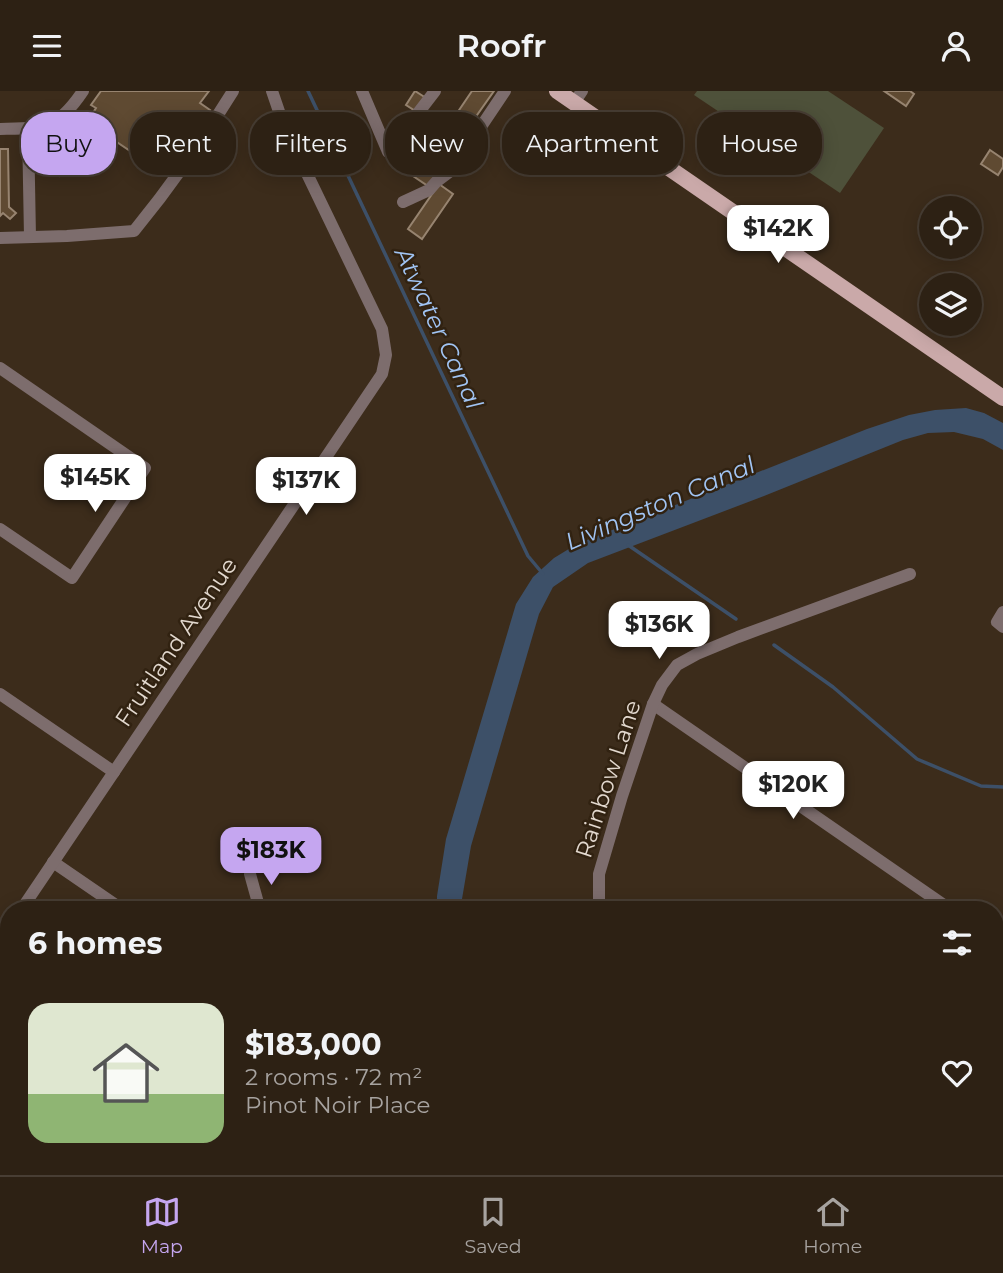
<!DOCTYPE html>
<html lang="en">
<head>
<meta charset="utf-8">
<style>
	body { margin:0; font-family:Montserrat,sans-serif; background:#392e22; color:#f1f3f6; height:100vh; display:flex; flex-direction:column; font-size:26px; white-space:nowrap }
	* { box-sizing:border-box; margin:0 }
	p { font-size:23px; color:#a7a3a0 }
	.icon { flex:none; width:38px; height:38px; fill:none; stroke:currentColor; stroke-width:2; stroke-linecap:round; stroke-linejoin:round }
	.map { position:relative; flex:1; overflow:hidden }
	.details { position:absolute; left:0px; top:810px; width:1004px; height:275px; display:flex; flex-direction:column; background:#2d2114; border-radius:28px 28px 0 0; box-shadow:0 4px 18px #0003,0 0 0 2px #483e34 }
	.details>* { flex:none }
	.banner { position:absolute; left:21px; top:21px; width:962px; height:63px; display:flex; gap:14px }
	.tools { position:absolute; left:919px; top:105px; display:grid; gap:14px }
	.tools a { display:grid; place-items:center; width:63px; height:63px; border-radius:50%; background:#2d2114; box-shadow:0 4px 18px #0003,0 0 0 2px #483e34; font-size:35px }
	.price { position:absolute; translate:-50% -60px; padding:0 16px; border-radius:14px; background:#fff; color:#222; font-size:23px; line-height:46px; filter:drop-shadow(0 2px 4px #0008) }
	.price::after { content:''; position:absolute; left:50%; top:42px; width:21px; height:16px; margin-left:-10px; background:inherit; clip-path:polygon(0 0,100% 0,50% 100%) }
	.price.on { background:#c5a6f0; color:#111 }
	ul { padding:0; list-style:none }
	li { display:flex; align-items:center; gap:21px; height:175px; padding:0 28px }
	li span { display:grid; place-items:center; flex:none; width:196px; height:140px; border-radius:21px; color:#555 }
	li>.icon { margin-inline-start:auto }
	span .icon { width:84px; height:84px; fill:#fffc; stroke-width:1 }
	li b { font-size:30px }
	h2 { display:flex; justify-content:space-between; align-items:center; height:84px; padding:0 28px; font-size:30px }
	.tag { padding:0 24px; border-radius:28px; background:#2d2114; box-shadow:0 4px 18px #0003,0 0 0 2px #483e34; font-size:24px; line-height:63px }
	.tag.on { background:#c5a6f0; color:#111 }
	header { display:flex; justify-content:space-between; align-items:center; height:91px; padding:0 28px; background:#2d2114; font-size:32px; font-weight:600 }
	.dock { display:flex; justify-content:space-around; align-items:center; height:98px; border-top:2px solid #483e34; background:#2d2114; font-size:19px; color:#a7a3a0 }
	.dock a { display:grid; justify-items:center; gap:4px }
	.dock .on { color:#c5a6f0 }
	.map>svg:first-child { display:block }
</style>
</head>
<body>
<header><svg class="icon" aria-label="menu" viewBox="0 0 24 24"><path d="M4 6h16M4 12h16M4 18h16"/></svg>Roofr<svg class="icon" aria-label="person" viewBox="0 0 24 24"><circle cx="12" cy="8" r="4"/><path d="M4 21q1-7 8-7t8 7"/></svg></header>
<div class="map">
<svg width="1003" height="1084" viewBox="0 0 1003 1084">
	<rect width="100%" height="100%" fill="#3c2c1b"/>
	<path fill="#4e513a" d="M697,0H828L884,37L840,102L694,4Z"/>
	<path fill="#3d5068" d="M966,317L984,322L1003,332V359L983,348L954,341L928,342L903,349L764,405L588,472L553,496L539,523L471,755L462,808V819H437V805L446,748L516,513L533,486L554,467L577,453L867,338L909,324L935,319Z"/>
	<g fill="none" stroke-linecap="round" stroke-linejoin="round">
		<g stroke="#3d5068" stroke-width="3.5">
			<path d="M308,0L528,465L543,483"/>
			<path d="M628,454L736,528"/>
			<path d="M774,554L833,596L917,668L981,695L1003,696"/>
		</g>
	</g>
	<g fill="#5f4a32" stroke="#978470" stroke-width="2">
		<path d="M101,0H209L200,12L210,19L166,84L87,31L96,17L91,14Z"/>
		<path d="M415,0L426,7L417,21L406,14Z"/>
		<path d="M472,0H494L465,41L451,31Z"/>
		<path d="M884,0H910L914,3L906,15Z"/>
		<path d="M86,32L96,50L98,49L104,60L60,85L44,57Z"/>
		<path d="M444,40L459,50L428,95L413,85Z"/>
		<path d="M0,58H8L9,116L16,122L10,128L3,122L0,125Z"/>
		<path d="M990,59L1003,68V76L998,84L981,73Z"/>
		<path d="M439,93L453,103L422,148L408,138Z"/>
	</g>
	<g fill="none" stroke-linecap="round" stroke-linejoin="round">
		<g stroke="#7d6d6d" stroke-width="12">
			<path d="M362,0L388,61L435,0"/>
			<path d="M574,12L582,0"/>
			<path d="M28,37L30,146"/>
			<path d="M0,38C44,37 57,39 83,0"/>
			<path d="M403,111L429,99L436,91L452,79L505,0"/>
			<path d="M0,147L67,145L134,140C170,96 203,49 233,0"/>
			<path d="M0,277L145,377L72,487L0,438"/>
			<path d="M1003,521L997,531L1003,536"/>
			<path d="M0,603L114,681"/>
			<path d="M653,613L951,819"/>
			<path d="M53,771L123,819"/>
			<path d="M250,783L260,819"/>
			<path d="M21,819L382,283L386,264L382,238L284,35L272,0"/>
			<path d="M602,819L599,809V783L622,705L653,613L662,594L677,574L697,563L738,546L910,483"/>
			<path d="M0,850L9,837"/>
			<path d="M996,850L1003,855"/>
			<path d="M277,1076L285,1084"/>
			<path d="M507,1076L518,1084"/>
			<path d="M930,1076L941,1084"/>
		</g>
		<path stroke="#caa9a9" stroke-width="16" d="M557,0L1003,307"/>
	</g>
	<g text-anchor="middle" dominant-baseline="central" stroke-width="5" stroke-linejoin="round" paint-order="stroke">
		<g font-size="23" fill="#e3d9cf" stroke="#312211">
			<text transform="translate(176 551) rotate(-56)">Fruitland Avenue</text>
			<text transform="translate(608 688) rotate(-72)">Rainbow Lane</text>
		</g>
		<g font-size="24" font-style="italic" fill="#a1c4f3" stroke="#312211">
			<text transform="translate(439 237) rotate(65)">Atwater Canal</text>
			<text transform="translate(660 412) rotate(-23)">Livingston Canal</text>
		</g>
	</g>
</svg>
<div class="tools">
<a><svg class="icon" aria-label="locate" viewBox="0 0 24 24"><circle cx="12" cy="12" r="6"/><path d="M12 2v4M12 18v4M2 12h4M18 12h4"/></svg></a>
<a><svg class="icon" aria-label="layers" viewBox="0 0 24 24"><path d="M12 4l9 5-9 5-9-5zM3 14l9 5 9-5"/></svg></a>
</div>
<b class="price" style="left:778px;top:174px">$142K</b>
<b class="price" style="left:95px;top:423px">$145K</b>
<b class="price" style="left:306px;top:426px">$137K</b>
<b class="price" style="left:659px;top:570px">$136K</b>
<b class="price" style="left:793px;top:730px">$120K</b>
<b class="price on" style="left:271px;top:796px">$183K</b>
<div class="banner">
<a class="tag on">Buy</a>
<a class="tag">Rent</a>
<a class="tag">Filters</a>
<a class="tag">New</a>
<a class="tag">Apartment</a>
<a class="tag">House</a>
</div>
<section class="details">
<h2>6 homes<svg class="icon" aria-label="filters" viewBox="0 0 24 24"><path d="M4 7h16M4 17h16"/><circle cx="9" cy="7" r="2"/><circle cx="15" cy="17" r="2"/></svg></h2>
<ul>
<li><span style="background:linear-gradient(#dfe7d0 65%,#8fb573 0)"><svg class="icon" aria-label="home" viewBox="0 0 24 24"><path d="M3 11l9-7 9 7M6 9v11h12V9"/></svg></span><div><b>$183,000</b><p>2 rooms · 72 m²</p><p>Pinot Noir Place</p></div><svg class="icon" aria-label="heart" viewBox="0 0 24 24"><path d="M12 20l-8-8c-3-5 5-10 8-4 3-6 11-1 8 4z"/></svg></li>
</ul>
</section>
</div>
<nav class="dock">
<a class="on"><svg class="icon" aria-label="map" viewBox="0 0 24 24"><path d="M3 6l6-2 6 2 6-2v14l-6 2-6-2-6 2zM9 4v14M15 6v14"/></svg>Map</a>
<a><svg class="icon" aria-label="saved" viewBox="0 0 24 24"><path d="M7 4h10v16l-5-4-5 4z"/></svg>Saved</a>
<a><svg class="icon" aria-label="home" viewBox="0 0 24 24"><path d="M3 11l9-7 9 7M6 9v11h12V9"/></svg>Home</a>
</nav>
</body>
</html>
